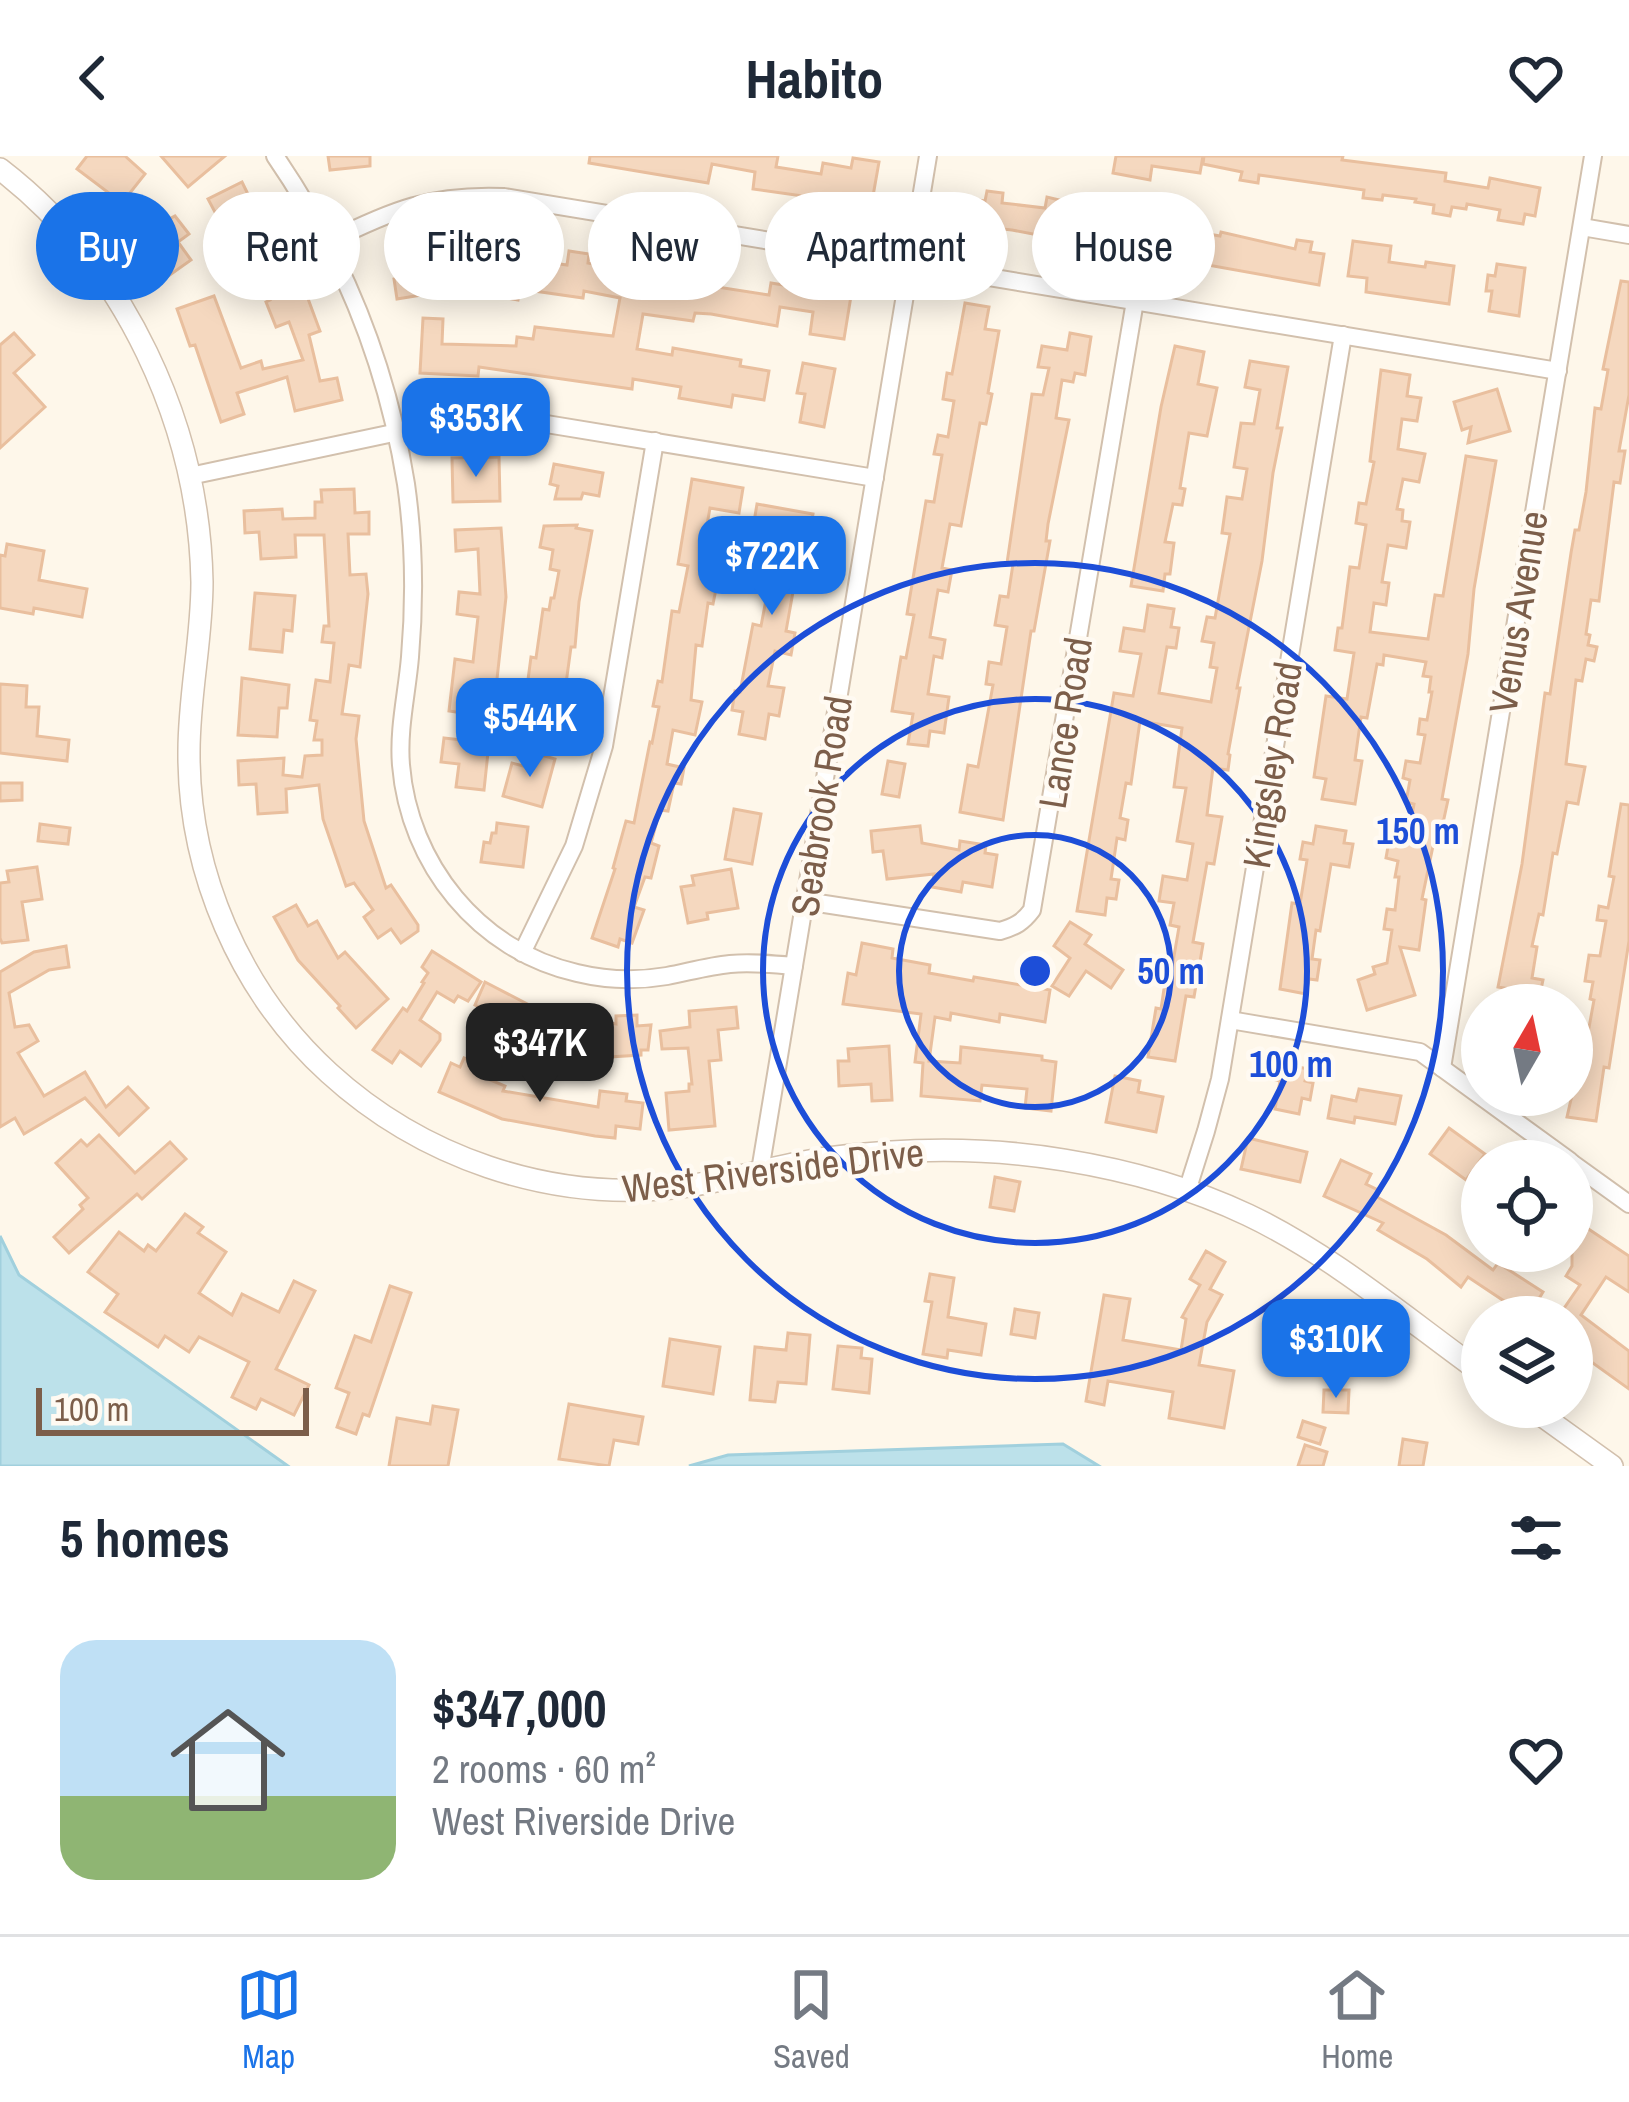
<!DOCTYPE html>
<html lang="en">
<head>
<meta charset="utf-8">
<style>
	body { margin:0; font-family:"Archivo Narrow",sans-serif; background:#f2f2f3; color:#1f2937; height:100vh; display:flex; flex-direction:column; font-size:45px; white-space:nowrap }
	* { box-sizing:border-box; margin:0 }
	p { font-size:39px; color:#747a83 }
	.icon { flex:none; width:66px; height:66px; fill:none; stroke:currentColor; stroke-width:2; stroke-linecap:round; stroke-linejoin:round }
	.map { position:relative; height:1310px; overflow:hidden }
	.sheet { display:flex; flex-direction:column; background:#fff; flex:1 }
	.sheet>* { flex:none }
	.guide { position:absolute; left:36px; top:36px; width:1557px; height:108px; display:flex; gap:24px }
	.needle { width:78px; rotate:9deg }
	.buttons { position:absolute; left:1461px; top:828px; display:grid; gap:24px }
	.buttons a { display:grid; place-items:center; width:132px; height:132px; border-radius:50%; background:#fff; box-shadow:0 6px 30px #0003; font-size:60px }
	.scale { position:absolute; left:36px; bottom:30px; width:273px; box-sizing:border-box; padding-left:12px; border:6px solid #7c5e4a; border-top:0; font-size:33px; line-height:42px; white-space:nowrap; color:#7c5e4a; -webkit-text-stroke:9px #fffaf2; paint-order:stroke }
	.price { position:absolute; translate:-50% -102px; padding:0 27px; border-radius:24px; background:#1a73e8; color:#fff; font-size:39px; line-height:78px; filter:drop-shadow(0 3px 6px #0008) }
	.price::after { content:''; position:absolute; left:50%; top:72px; width:36px; height:27px; margin-left:-18px; background:inherit; clip-path:polygon(0 0,100% 0,50% 100%) }
	.price.active { background:#222; color:#fff }
	ul { padding:0; list-style:none }
	li { display:flex; align-items:center; gap:36px; height:300px; padding:0 60px }
	li span { display:grid; place-items:center; flex:none; width:336px; height:240px; border-radius:36px; color:#555 }
	li>.icon { margin-inline-start:auto }
	span .icon { width:144px; height:144px; fill:#fffc; stroke-width:1 }
	li b { font-size:51px }
	h2 { display:flex; justify-content:space-between; align-items:center; height:144px; padding:0 60px; font-size:51px }
	.pill { padding:0 42px; border-radius:54px; background:#fff; box-shadow:0 6px 30px #0003; font-size:42px; line-height:108px }
	.pill.active { background:#1a73e8; color:#fff }
	header { display:flex; justify-content:space-between; align-items:center; height:156px; padding:0 60px; background:#fff; font-size:54px; font-weight:800 }
	.dock { display:flex; justify-content:space-around; align-items:center; height:168px; border-top:3px solid #e0e1e3; background:#fff; font-size:33px; color:#747a83 }
	.dock a { display:grid; justify-items:center; gap:6px }
	.dock .active { color:#1a73e8 }
	.map>svg:first-child { display:block }
</style>
</head>
<body>
<header><svg class="icon" aria-label="back" viewBox="0 0 24 24"><path d="M15 5l-7 7 7 7"/></svg>Habito<svg class="icon" aria-label="heart" viewBox="0 0 24 24"><path d="M12 20l-8-8c-3-5 5-10 8-4 3-6 11-1 8 4z"/></svg></header>
<div class="map">
<svg width="1629" height="1310" viewBox="0 0 1629 1310">
	<rect width="100%" height="100%" fill="#fef7ea"/>
	<g fill="#bce1ea" stroke="#a1d0dd" stroke-width="3">
		<path d="M0,1080L19,1119L288,1310H0Z"/>
		<path d="M1063,1288L1099,1310H689L728,1299Z"/>
	</g>
	<g fill="#f5d8bf" stroke="#e9bf9e" stroke-width="3">
		<path d="M87,0H125L145,18L122,47L77,13Z"/>
		<path d="M161,0H225L188,31Z"/>
		<path d="M328,0H370V10L330,14Z"/>
		<path d="M590,0H778L776,11L821,18L823,7L851,12L853,2L879,6L870,57L816,47L817,42L753,33L755,16L712,8L708,27L589,7Z"/>
		<path d="M1116,0H1203L1200,17L1152,10L1150,24L1113,17Z"/>
		<path d="M1204,0H1343L1342,4L1446,17L1445,25L1488,32L1490,22L1540,32L1535,60L1525,58L1523,68L1498,64L1500,54L1467,48L1466,53L1452,51L1450,60L1433,57L1434,49L1415,46L1416,43L1383,39L1382,44L1363,42L1364,34L1259,19L1258,27L1240,24L1242,16L1203,8Z"/>
		<path d="M242,26L295,135L304,132L320,175L309,179L320,225L337,222L342,244L295,255L287,221L237,237L244,258L221,266L195,189L190,190L177,153L214,140L241,212L261,205L263,213L303,204L289,166L276,171L266,146L270,144L258,118L251,121L231,77L227,79L208,43Z"/>
		<path d="M987,35L1003,37L1002,47L1045,52L1047,41L1068,46L1066,52L1094,57L1096,42L1129,47L1128,58L1147,61L1146,67L1220,80L1221,76L1295,93L1297,84L1312,86L1310,96L1324,98L1319,129L1141,97L1140,104L1123,101L1124,89L1076,82L1075,86L1012,74L966,69L970,43L985,45Z"/>
		<path d="M175,60L189,78L178,86L191,104L167,121L136,81Z"/>
		<path d="M476,80L496,84L495,92L526,98L525,103L567,109L569,95L589,98L588,107L622,114L625,103L687,113L685,126L769,139L771,127L851,140L844,183L810,178L813,156L780,151L777,170L711,158L695,157L693,165L643,158L637,193L672,199L673,192L741,204L740,210L769,215L764,244L733,239L731,251L679,242L681,231L633,223L632,233L479,211L478,220L420,217L423,162L443,163L442,188L516,190L517,181L533,183L535,171L613,180L620,142L584,135L583,142L520,133L518,144L467,135Z"/>
		<path d="M1353,85L1391,90L1389,106L1425,111L1426,106L1454,110L1449,148L1366,136L1367,122L1348,120Z"/>
		<path d="M444,87L452,134L397,143L394,123L419,119L415,92Z"/>
		<path d="M1497,108L1525,112L1519,160L1489,155L1492,135H1486L1488,119L1495,120Z"/>
		<path d="M1621,125L1629,126V239L1619,295H1625L1620,327L1614,326L1599,445L1591,444L1586,478L1590,479L1588,489L1597,491L1594,505L1586,503L1582,525L1576,524L1566,608L1585,611L1578,648L1567,646L1557,698L1553,697L1543,759L1539,758L1532,790L1537,791L1532,822L1543,824L1540,838L1498,831L1522,708L1545,537L1550,538L1571,397L1575,374H1579L1586,336L1595,252L1601,253L1608,214L1603,213Z"/>
		<path d="M965,147L989,151L985,173L999,175L988,237L992,238L986,268L980,267L961,370L950,368L942,412L952,414L948,436L938,434L930,481L945,484L942,502L934,500L928,538L949,541L944,577L930,575L928,590L908,588L913,558L892,555L901,501L906,502L914,459L907,458L926,345L934,346L942,299L934,298L938,279L948,281L954,245L943,243L947,217L952,218Z"/>
		<path d="M14,177L34,199L14,217L45,251L0,292V189Z"/>
		<path d="M1070,177L1091,181L1085,219L1075,217L1073,226L1062,224L1056,262L1069,264L1048,368L1046,385H1050L1034,475H1031L1003,664L960,656L968,609L978,611L993,529L986,528L989,506L1001,508L1007,471L995,469L1000,440L1008,441L1013,408L1007,407L1032,238L1043,239L1049,212L1038,211L1042,190L1067,194Z"/>
		<path d="M1175,190L1204,196L1198,228L1217,232L1207,280L1189,277L1180,332L1185,333L1182,349L1173,348L1165,386L1174,387L1170,418H1165L1163,435L1131,430L1161,251Z"/>
		<path d="M1250,205L1288,211L1277,272H1282L1273,317L1262,405L1237,532H1240L1228,598L1230,599L1228,614L1213,612L1207,659L1222,661L1214,708L1207,707L1193,786L1203,788L1194,841L1186,840L1175,905L1148,901L1156,852L1161,853L1168,806H1173L1179,771L1170,769L1174,747L1159,745L1163,720L1187,724L1193,688L1177,685L1186,632L1174,631L1182,572L1140,565L1131,628L1126,627L1120,662L1128,664L1125,684L1117,682L1111,723L1119,724L1116,743L1107,742L1105,759L1077,755L1114,537L1133,540L1141,498L1120,495L1124,472L1144,475L1148,449L1174,453L1171,471L1179,472L1176,492L1167,491L1159,537L1211,546L1217,512L1210,511L1214,487L1202,485L1207,461L1215,462L1230,378L1222,377L1227,341L1242,343L1247,313L1234,311L1241,267L1254,268L1260,234L1245,231Z"/>
		<path d="M803,207L835,213L824,271L800,266L805,238L797,237Z"/>
		<path d="M1381,214L1410,219L1407,240L1421,242L1417,265L1402,263L1398,293L1425,298L1419,326L1403,323L1397,353L1403,354L1402,365L1410,366L1406,392L1388,389L1382,426L1389,427L1386,449L1374,447L1370,476L1428,483L1435,439L1443,440L1466,300L1496,305L1474,433L1468,498L1442,643L1448,644L1443,667L1438,666L1422,743L1426,744L1419,794L1400,791L1415,839L1367,854L1358,824L1375,818L1373,811L1387,807L1392,774L1384,773L1387,753L1395,754L1399,721H1395L1398,705L1386,702L1389,685L1402,687L1404,674L1409,675L1414,648L1406,646L1410,624L1403,622L1406,605L1420,607L1425,579L1418,578L1420,563L1427,564L1432,536H1429L1431,521L1423,520L1426,506L1384,499L1383,509L1377,508L1367,562L1361,561L1355,604L1362,605L1355,648L1322,643L1326,623L1314,621L1326,540L1347,543L1354,497L1335,494L1338,472H1342L1350,411L1359,412L1366,369L1356,367L1359,347L1366,348L1374,306L1370,305Z"/>
		<path d="M1497,233L1510,275L1468,287L1471,271L1462,274L1454,246Z"/>
		<path d="M499,301L500,345L453,346L452,302Z"/>
		<path d="M554,308L603,317L599,340L583,337L581,343H555L558,330L550,328Z"/>
		<path d="M692,323L743,332L739,357L710,352L703,391L722,395L719,408L728,409L723,434L716,433L713,448L708,447L702,490L696,489L691,544L702,546L695,579L673,574L667,608L684,612L681,628L674,627L668,655L660,654L651,687L659,690L651,722L645,721L634,751L644,754L632,787L620,783L618,791L592,782L615,713L613,712L626,665L634,667L650,586L652,587L659,551L653,550L658,525L662,526L672,455L679,456L688,410L678,408Z"/>
		<path d="M354,333L355,357L369,356V378H348L350,419L366,418L368,438L360,511L349,509L342,558L359,560L356,583L364,665L386,732L391,729L418,769V775L401,787L391,773L378,782L364,761L373,754L354,727L346,730L323,663L319,629L286,633L287,656L258,658L256,628L239,629L238,605L284,602L283,619L302,621L305,600L322,599V584H314L317,565L310,564L316,524L330,526L334,487L322,486L324,470H329L324,379H295L296,401L261,403L259,376L245,377L244,355L282,353L283,363L315,362V346H322L321,334Z"/>
		<path d="M757,348L813,358L807,392L801,391L786,475L795,477L791,499L775,495L768,530L784,532L779,560L769,558L765,583L739,578L743,556L732,554L735,535L740,536L753,468L761,470L770,423L762,422L773,369L754,366Z"/>
		<path d="M577,369L576,372L592,375L579,446L575,491H571L561,564L536,561L540,533L527,531L531,501L536,502L543,453L549,454L551,442H554L559,415L550,413L553,394L540,391L544,370Z"/>
		<path d="M501,372L506,441L496,532L487,531L484,560L449,555L455,503L473,506L478,461L457,458L459,436L480,438L478,393L456,395L455,374Z"/>
		<path d="M7,388L44,395L39,424L87,433L82,461L34,452L33,458L0,452V399L5,400Z"/>
		<path d="M255,437L295,440L292,475L284,474L282,496L250,493Z"/>
		<path d="M242,522L289,529L287,552H279L277,581L238,579Z"/>
		<path d="M0,528L27,530L26,551H39L37,580L69,584L67,605L0,597Z"/>
		<path d="M444,582L489,587L484,634L456,631L459,608L441,606Z"/>
		<path d="M531,596L555,603L542,651L503,640L512,607L527,611Z"/>
		<path d="M888,605L905,608L899,641L882,638Z"/>
		<path d="M0,627H22V644L0,645Z"/>
		<path d="M1621,648L1629,649V785L1609,912L1604,911L1596,965L1567,961L1572,939V919L1582,921L1587,892L1579,890L1581,876L1588,877L1594,844L1590,843L1593,826L1585,825L1589,799L1600,800L1606,765L1597,764L1599,750L1608,752L1614,721L1609,720Z"/>
		<path d="M734,653L761,658L752,708L725,703Z"/>
		<path d="M497,667L528,671L523,711L481,706L484,686L490,687L492,677H496Z"/>
		<path d="M40,668L70,672L68,688L38,685Z"/>
		<path d="M920,670L922,687L959,694L960,685L986,689L985,697L997,699L992,731L963,726L961,736L932,731L934,718L887,723L883,695L873,696L871,675Z"/>
		<path d="M1316,670L1346,675L1344,687L1353,688L1349,711L1331,708L1320,775L1316,774L1312,803L1320,804L1317,824L1309,823L1306,838L1280,833L1292,747L1300,748L1307,704L1300,703L1303,686L1313,688Z"/>
		<path d="M37,711L42,743L22,746L28,784L2,787L0,782V727L9,726L7,715Z"/>
		<path d="M731,713L738,752L707,757L708,763L688,767L681,731L694,729L692,720Z"/>
		<path d="M296,749L308,770L317,765L338,802L345,796L388,843L356,872L338,852L340,850L298,804L274,761Z"/>
		<path d="M1070,766L1091,779L1085,788L1123,814L1111,832L1086,815L1069,840L1052,830L1070,802L1054,790Z"/>
		<path d="M862,787L893,793L892,802L930,809L929,817L973,825L974,821L1050,834L1045,866L1000,858L999,866L951,857L950,864L935,861L929,905L960,907L961,891L1042,900V904L1056,906L1051,955L1025,952L1027,933L982,929L980,945L921,940L923,907L915,906L921,858L843,848L848,817L856,819Z"/>
		<path d="M66,790L69,811L49,814L9,837L15,871L29,869L38,885L18,897L44,940L85,916L106,951L128,931L148,952L119,979L85,942L24,978L15,962L0,971V816L34,796Z"/>
		<path d="M432,795L481,826L468,845L458,840L454,846L437,836L420,864L440,878V884L421,910L400,895L392,907L373,894L403,852L407,855L424,827L422,826L428,817L422,811Z"/>
		<path d="M485,826L539,854L616,868V860L637,859V870L651,869L648,894H641V899L593,902V904L536,893L538,883L513,870L508,878L482,865L487,855L475,849Z"/>
		<path d="M736,851L738,872L718,874L721,904L709,905L715,970L669,974L666,937L689,935V928H692L688,892L662,893L660,875L690,871L689,855Z"/>
		<path d="M889,890L892,944L872,945L871,928L839,930L838,905H849L848,893Z"/>
		<path d="M464,902L485,911L481,920L505,930L503,935L598,951L600,935L627,938L626,945L643,947L640,973L616,970L615,982L595,980L502,963L439,936L451,907L460,911Z"/>
		<path d="M1267,905L1308,913L1305,925L1313,927L1310,944L1302,942L1299,958L1275,953L1280,925L1264,921Z"/>
		<path d="M1115,920L1140,925L1138,936L1163,941L1156,976L1106,966Z"/>
		<path d="M1359,933L1401,940L1395,968L1355,961L1354,967L1328,962L1332,940L1356,945Z"/>
		<path d="M1449,972L1485,998L1466,1024L1430,998Z"/>
		<path d="M99,979L135,1017L170,986L186,1003L142,1043L137,1038L69,1097L54,1081L83,1053L80,1049L88,1042L56,1007L81,984L87,990Z"/>
		<path d="M1248,982L1307,996L1300,1026L1241,1013Z"/>
		<path d="M1341,1004L1371,1018L1366,1028L1380,1035L1377,1041L1446,1079L1493,1114L1498,1107L1543,1136L1528,1161L1468,1121L1461,1131L1427,1103L1378,1074L1383,1067L1324,1040Z"/>
		<path d="M995,1021L1020,1026L1014,1055L990,1051Z"/>
		<path d="M185,1058L203,1071L198,1077L226,1096L199,1137L232,1159L242,1138L279,1156L294,1125L315,1135L276,1213L309,1229L294,1259L261,1243L256,1253L232,1241L249,1206L199,1181L189,1196L165,1180L158,1191L105,1156L118,1138L88,1116L119,1076L144,1095L148,1089L156,1095Z"/>
		<path d="M1572,1062L1629,1100V1136L1606,1121L1581,1159L1629,1195V1233L1572,1192V1161H1558L1580,1129L1566,1120L1572,1110Z"/>
		<path d="M1206,1095L1225,1106L1210,1133L1222,1139L1207,1166L1199,1209L1234,1215L1224,1272L1169,1262L1173,1236L1108,1225L1104,1249L1086,1245L1104,1139L1130,1143L1123,1184L1181,1194L1186,1163L1182,1161L1200,1129L1190,1123Z"/>
		<path d="M930,1118L954,1122L948,1161L986,1168L981,1199L948,1194L947,1202L923,1198L932,1146L925,1145Z"/>
		<path d="M390,1130L411,1137L369,1260L363,1258L356,1278L337,1271L349,1237L336,1232L355,1180L371,1186Z"/>
		<path d="M1015,1153L1039,1157L1035,1182L1011,1178Z"/>
		<path d="M788,1177L810,1179L806,1228L778,1226L775,1246L750,1244L755,1191L786,1194Z"/>
		<path d="M670,1183L720,1191L713,1238L663,1230Z"/>
		<path d="M838,1190L862,1192L861,1202L872,1203L869,1237L833,1233Z"/>
		<path d="M1324,1234H1349L1348,1257L1323,1256Z"/>
		<path d="M569,1248L643,1261L638,1288L614,1284L609,1310L559,1303Z"/>
		<path d="M433,1250L458,1254L448,1310H389L397,1262L430,1268Z"/>
		<path d="M1303,1265L1325,1272L1320,1288L1298,1281Z"/>
		<path d="M1403,1283L1427,1287L1423,1310H1399Z"/>
		<path d="M1305,1289L1327,1296L1323,1310H1298Z"/>
	</g>
	<g fill="none" stroke-linecap="round" stroke-linejoin="round">
		<g stroke="#d2c0ad" stroke-width="20">
			<g id="minor">
				<path d="M275,0C343,99 387,209 406,328C414,384 415,443 410,501C407,537 398,573 401,609C409,708 479,795 577,817C606,824 638,825 667,820C688,816 709,810 730,808C752,806 773,808 794,810"/>
				<path d="M1582,71L1629,79"/>
				<path d="M328,86C392,54 431,38 504,41L1558,215"/>
				<path d="M190,320L450,265L483,262L516,263L875,322"/>
				<path d="M805,745L1000,775C1015,771 1023,766 1032,754L1135,145"/>
				<path d="M522,797L574,690L604,590L655,285"/>
				<path d="M1230,864L1420,896L1570,1005"/>
				<path d="M1442,912L1593,0"/>
				<path d="M1572,1007L1629,1048"/>
				<path d="M760,1015L928,0"/>
				<path d="M1187,1035L1206,975L1220,923L1343,179"/>
			</g>
		</g>
		<g stroke="#d2c0ad" stroke-width="24">
			<g id="tertiary">
				<path d="M0,13C125,109 199,269 202,426C202,483 189,538 189,595C188,715 240,836 329,917C421,1001 547,1045 672,1032C725,1027 775,1009 828,1002C906,992 986,991 1064,1004C1126,1014 1191,1032 1248,1059C1332,1099 1407,1163 1482,1217"/>
				<path d="M1530,1251L1612,1310"/>
			</g>
		</g>
		<use href="#minor" stroke="#fff" stroke-width="16"/>
		<use href="#tertiary" stroke="#fff" stroke-width="21"/>
	</g>
	<g fill="none" stroke="#1d4ed8" stroke-width="6">
		<circle cx="1035" cy="815" r="136"/>
		<circle cx="1035" cy="815" r="272"/>
		<circle cx="1035" cy="815" r="408"/>
	</g>
	<g text-anchor="middle" dominant-baseline="central" stroke-width="9" stroke-linejoin="round" paint-order="stroke">
		<g font-size="39" fill="#7c5e4a" stroke="#fffaf2">
			<text transform="translate(1518 456) rotate(-81)">Venus Avenue</text>
			<text transform="translate(1065 567) rotate(-81)">Lance Road</text>
			<text transform="translate(1272 609) rotate(-81)">Kingsley Road</text>
			<text transform="translate(821 650) rotate(-81)">Seabrook Road</text>
			<text transform="translate(773 1014) rotate(-7)">West Riverside Drive</text>
		</g>
	</g>
	<circle cx="1035" cy="815" r="18" fill="#1d4ed8" stroke="#fffaf2" stroke-width="6"/>
	<g font-size="36" text-anchor="middle" font-weight="bold" fill="#1d4ed8" stroke="#fffaf2" stroke-width="9" stroke-linejoin="round" paint-order="stroke">
		<text x="1418" y="688">150 m</text>
		<text x="1171" y="828">50 m</text>
		<text x="1291" y="921">100 m</text>
	</g>
</svg>
<div class="buttons">
<a><svg class="needle" viewBox="-14 -14 28 28"><path d="M0-13l5 13h-10z" fill="#e53935"/><path d="M0 13l5-13h-10z" fill="#747a83"/></svg></a>
<a><svg class="icon" aria-label="locate" viewBox="0 0 24 24"><circle cx="12" cy="12" r="6"/><path d="M12 2v4M12 18v4M2 12h4M18 12h4"/></svg></a>
<a><svg class="icon" aria-label="layers" viewBox="0 0 24 24"><path d="M12 4l9 5-9 5-9-5zM3 14l9 5 9-5"/></svg></a>
</div>
<div class="scale">100 m</div>
<b class="price" style="left:476px;top:324px">$353K</b>
<b class="price" style="left:772px;top:462px">$722K</b>
<b class="price" style="left:530px;top:624px">$544K</b>
<b class="price active" style="left:540px;top:949px">$347K</b>
<b class="price" style="left:1336px;top:1245px">$310K</b>
<div class="guide">
<a class="pill active">Buy</a>
<a class="pill">Rent</a>
<a class="pill">Filters</a>
<a class="pill">New</a>
<a class="pill">Apartment</a>
<a class="pill">House</a>
</div>
</div>
<section class="sheet">
<h2>5 homes<svg class="icon" aria-label="filters" viewBox="0 0 24 24"><path d="M4 7h16M4 17h16"/><circle cx="9" cy="7" r="2"/><circle cx="15" cy="17" r="2"/></svg></h2>
<ul>
<li><span style="background:linear-gradient(#bfe0f5 65%,#8fb573 0)"><svg class="icon" aria-label="home" viewBox="0 0 24 24"><path d="M3 11l9-7 9 7M6 9v11h12V9"/></svg></span><div><b>$347,000</b><p>2 rooms · 60 m²</p><p>West Riverside Drive</p></div><svg class="icon" aria-label="heart" viewBox="0 0 24 24"><path d="M12 20l-8-8c-3-5 5-10 8-4 3-6 11-1 8 4z"/></svg></li>
</ul>
</section>
<nav class="dock">
<a class="active"><svg class="icon" aria-label="map" viewBox="0 0 24 24"><path d="M3 6l6-2 6 2 6-2v14l-6 2-6-2-6 2zM9 4v14M15 6v14"/></svg>Map</a>
<a><svg class="icon" aria-label="saved" viewBox="0 0 24 24"><path d="M7 4h10v16l-5-4-5 4z"/></svg>Saved</a>
<a><svg class="icon" aria-label="home" viewBox="0 0 24 24"><path d="M3 11l9-7 9 7M6 9v11h12V9"/></svg>Home</a>
</nav>
</body>
</html>
